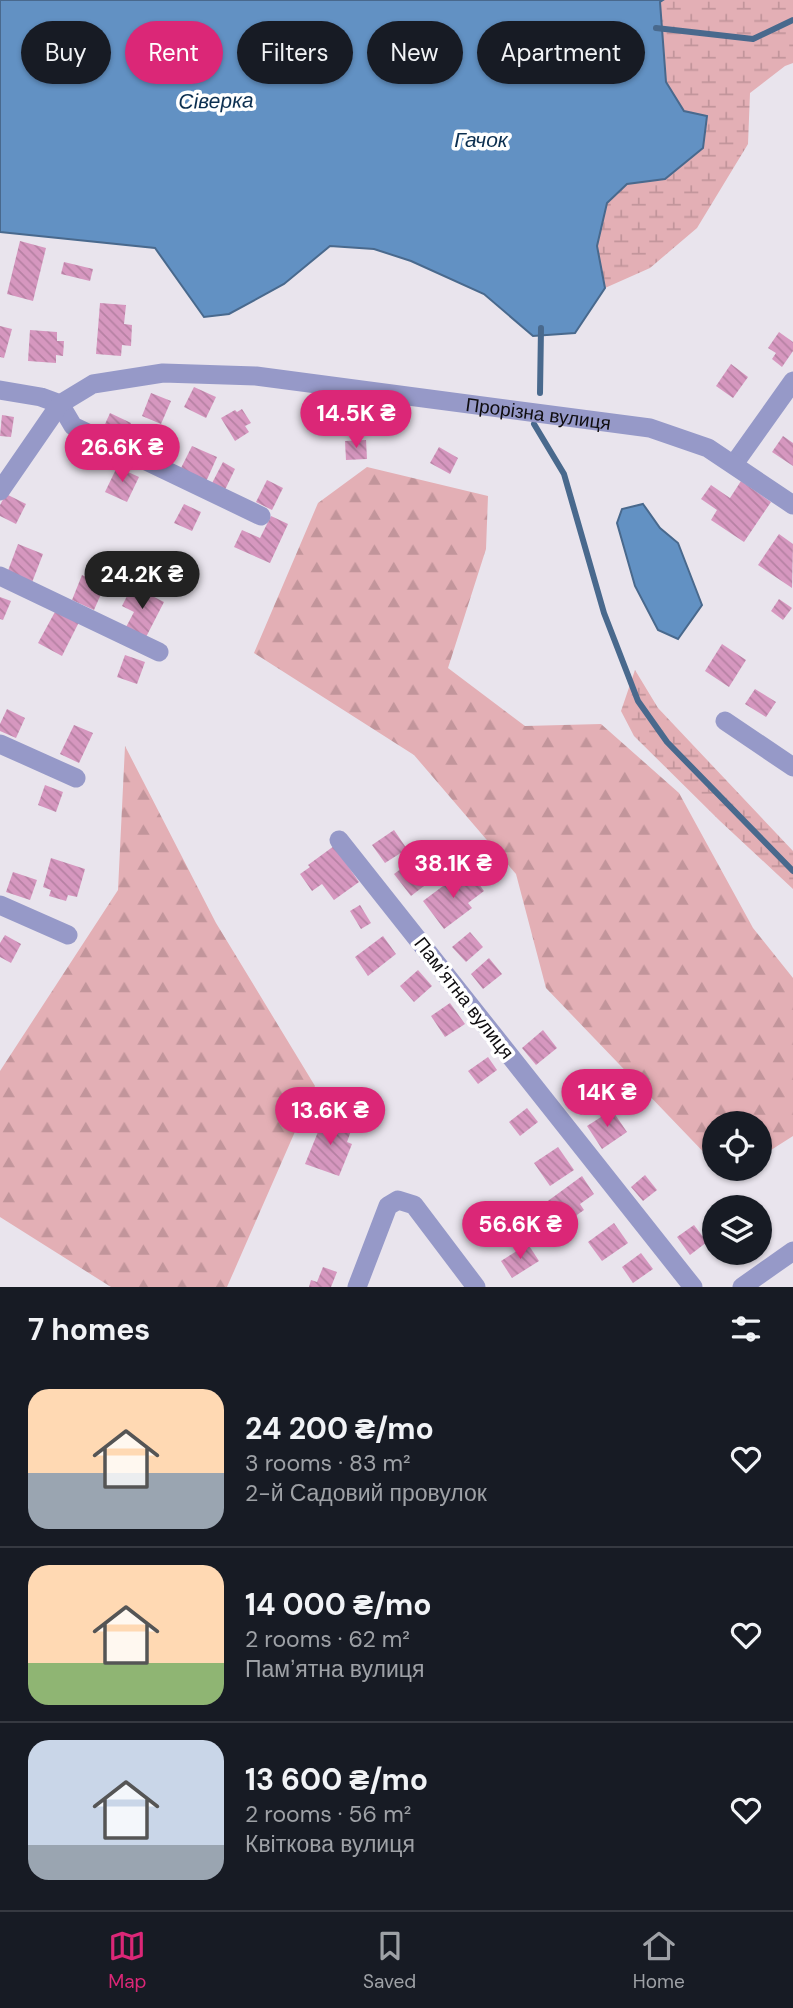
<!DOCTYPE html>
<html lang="en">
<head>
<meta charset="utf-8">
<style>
	body { margin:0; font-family:"DM Sans",sans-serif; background:#242831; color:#f1f3f6; height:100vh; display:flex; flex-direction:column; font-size:26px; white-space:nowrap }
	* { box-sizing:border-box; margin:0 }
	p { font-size:23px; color:#9ea1a6 }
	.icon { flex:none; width:38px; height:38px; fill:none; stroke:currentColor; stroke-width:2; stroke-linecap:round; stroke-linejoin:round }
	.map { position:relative; height:1287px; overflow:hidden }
	.side { display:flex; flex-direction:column; background:#171b24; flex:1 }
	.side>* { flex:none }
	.banner { position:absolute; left:21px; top:21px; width:752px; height:63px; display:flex; gap:14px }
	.tools { position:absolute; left:702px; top:1111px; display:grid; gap:14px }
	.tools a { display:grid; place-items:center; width:70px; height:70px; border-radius:50%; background:#171b24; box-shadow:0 2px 5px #0004; font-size:35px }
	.price { position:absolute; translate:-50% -60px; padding:0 16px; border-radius:24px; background:#db2777; color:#fff; font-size:23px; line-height:46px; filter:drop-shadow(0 2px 4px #0008) }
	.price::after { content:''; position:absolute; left:50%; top:42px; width:21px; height:16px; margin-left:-10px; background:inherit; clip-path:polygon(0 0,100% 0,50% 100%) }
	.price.selected { background:#222; color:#fff }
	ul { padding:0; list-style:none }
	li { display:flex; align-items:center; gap:21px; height:175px; padding:0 28px }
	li+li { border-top:2px solid #363941 }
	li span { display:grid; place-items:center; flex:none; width:196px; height:140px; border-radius:21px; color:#555 }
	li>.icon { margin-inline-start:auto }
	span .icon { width:84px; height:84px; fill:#fffc; stroke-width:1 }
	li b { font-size:30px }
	h2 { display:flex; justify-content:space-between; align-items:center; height:84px; padding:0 28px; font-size:30px }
	.pill { padding:0 24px; border-radius:32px; background:#171b24; box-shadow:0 2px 5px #0004; font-size:24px; line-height:63px }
	.pill.selected { background:#db2777; color:#fff }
	.tabs { display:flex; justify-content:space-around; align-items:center; height:98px; border-top:2px solid #363941; background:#171b24; font-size:19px; color:#9ea1a6 }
	.tabs a { display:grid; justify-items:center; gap:4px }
	.tabs .selected { color:#db2777 }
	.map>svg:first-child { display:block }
</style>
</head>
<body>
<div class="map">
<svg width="793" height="1287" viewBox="0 0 793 1287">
	<defs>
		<pattern id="forest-firs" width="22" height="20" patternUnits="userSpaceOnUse" patternTransform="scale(1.75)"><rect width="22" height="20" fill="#e3afb5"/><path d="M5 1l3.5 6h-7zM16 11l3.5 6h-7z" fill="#c2959b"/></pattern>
		<pattern id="wetland-marsh" width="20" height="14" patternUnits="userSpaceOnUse" patternTransform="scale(1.75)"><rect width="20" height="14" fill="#e3afb5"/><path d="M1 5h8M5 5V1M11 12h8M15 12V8" fill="none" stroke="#c2959b"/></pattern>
		<pattern id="building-back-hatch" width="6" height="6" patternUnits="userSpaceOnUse" patternTransform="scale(1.75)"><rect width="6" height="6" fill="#d697bf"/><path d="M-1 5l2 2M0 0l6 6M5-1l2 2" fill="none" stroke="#b681a3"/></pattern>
	</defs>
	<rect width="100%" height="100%" fill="#e9e4ed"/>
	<g fill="url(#forest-firs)">
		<path d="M367,467L488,496L486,549L448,668L525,726L601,724L679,793L753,928L793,978V1136L760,1157V1124H714V1163L546,988L516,874L414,755L254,653L318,503Z"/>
		<path d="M125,746L216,923L315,1086L227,1287H111L0,1217V1071L118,890Z"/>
	</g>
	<g fill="url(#wetland-marsh)">
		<path d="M663,0H793V63L785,66L750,93L748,144L697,228L650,268L605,288L597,246L607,203L627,184L665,179L684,111L666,82L660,1Z"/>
		<path d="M635,670L658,708L793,851V889L720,821L634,736L621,711Z"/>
	</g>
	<g fill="#6291c3" stroke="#49698d" stroke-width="2">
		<path d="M0,0H663L660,2L666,82L684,111L707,116L703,148L665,179L627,184L607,203L597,246L605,288L575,333L533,336L484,294L411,261L374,249L330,246L284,284L229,314L204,317L155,248L0,232Z"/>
		<path d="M643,504L660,528L678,543L702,605L678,639L658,630L635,586L617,523L622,509Z"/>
	</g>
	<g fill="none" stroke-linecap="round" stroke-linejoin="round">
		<g stroke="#49698d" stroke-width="6">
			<path d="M656,28L753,39L793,20"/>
			<path d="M540,393L541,328"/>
			<path d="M534,424L564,474L604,613L638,701L667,742L793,871"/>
		</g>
	</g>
	<g fill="url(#building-back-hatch)">
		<path d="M20,241L46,248L33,301L7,294Z"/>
		<path d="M64,262L93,269L90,281L61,274Z"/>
		<path d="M100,303L126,305L124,324L132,325L131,346L122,345L121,356L96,354Z"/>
		<path d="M0,326L12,329L4,358L0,357Z"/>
		<path d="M30,330L57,332V341H64L63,356L56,355V363L28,361Z"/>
		<path d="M779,332L793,342V351L782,367L772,359L776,353L768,348Z"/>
		<path d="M731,364L748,377L733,398L716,386Z"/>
		<path d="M194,387L216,397L206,418L184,407Z"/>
		<path d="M151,393L171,401L161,424L142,416Z"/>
		<path d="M242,409L251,423L245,426L249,432L235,441L221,418L235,410L237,412Z"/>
		<path d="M110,413L131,423L123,441L102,431Z"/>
		<path d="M2,415L14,417L11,437L0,436Z"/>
		<path d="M783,436L793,443V466L772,452Z"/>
		<path d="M366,440L367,459L346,460L345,441Z"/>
		<path d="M192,446L217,457L205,484L179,472Z"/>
		<path d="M439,447L458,458L450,474L430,463Z"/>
		<path d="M223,462L235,469L223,494L210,487Z"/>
		<path d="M117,467L139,477L127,502L105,492Z"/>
		<path d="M267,480L283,488L272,510L256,502Z"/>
		<path d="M741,481L771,502L744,542L711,520L717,510L701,499L711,485L730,498Z"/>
		<path d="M6,494L26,504L16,524L0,516V505Z"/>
		<path d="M184,504L201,512L192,531L174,523Z"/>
		<path d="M271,516L288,524L270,563L234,547L242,530L260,538Z"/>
		<path d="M779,534L793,544L792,588L758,565Z"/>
		<path d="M18,544L43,554L31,585L6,576Z"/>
		<path d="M144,571L167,582L160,596L137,585Z"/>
		<path d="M82,575L105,585L94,610L72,600Z"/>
		<path d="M132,586L164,602L145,639L125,629L134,612L122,606Z"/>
		<path d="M0,597L11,601L3,620L0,619Z"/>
		<path d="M779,599L792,608L783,620L771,611Z"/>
		<path d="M56,610L79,622L62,656L38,643Z"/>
		<path d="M722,644L746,660L729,687L705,671Z"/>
		<path d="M125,655L145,662L137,684L117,677Z"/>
		<path d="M755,689L776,702L766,717L745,704Z"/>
		<path d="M7,709L25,718L16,738L0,731V724Z"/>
		<path d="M74,725L93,733L79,763L60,754Z"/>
		<path d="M45,785L63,792L56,812L38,805Z"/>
		<path d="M394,830L407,849L385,863L372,845Z"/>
		<path d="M334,846L359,882L334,900L322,884L312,891L300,874L310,867L308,865Z"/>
		<path d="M421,854L437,876L411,896L394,874Z"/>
		<path d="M51,858L85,869L77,897L68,895L66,901L49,896L51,890L43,887Z"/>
		<path d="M13,872L37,880L30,900L6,892Z"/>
		<path d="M471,873L484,891L468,903L472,908L444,929L423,901L451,880L455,886Z"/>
		<path d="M360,905L371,923L361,929L350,911Z"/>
		<path d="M470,932L483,947L466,962L452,947Z"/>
		<path d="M5,935L21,944L11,963L0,957V943Z"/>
		<path d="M383,936L396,954L368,976L355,957Z"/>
		<path d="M489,958L502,974L483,989L471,974Z"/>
		<path d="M418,970L432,986L414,1002L400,986Z"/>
		<path d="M450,1003L465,1024L445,1037L431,1016Z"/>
		<path d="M543,1030L557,1048L536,1065L522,1048Z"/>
		<path d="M488,1057L497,1070L478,1084L468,1071Z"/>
		<path d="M587,1083L600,1099L581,1115L568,1098Z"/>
		<path d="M527,1108L538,1122L520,1136L509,1122Z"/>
		<path d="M612,1110L627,1132L602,1149L587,1126Z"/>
		<path d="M324,1117L352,1128L347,1142L352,1144L339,1176L305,1164Z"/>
		<path d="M558,1147L574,1170L550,1186L534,1163Z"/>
		<path d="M645,1175L657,1190L643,1201L631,1187Z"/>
		<path d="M582,1176L594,1194L580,1204L584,1210L557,1229L541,1206Z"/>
		<path d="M489,1213L497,1225L476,1239L468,1226Z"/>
		<path d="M614,1223L628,1243L602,1261L588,1242Z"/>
		<path d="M694,1225L707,1242L690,1255L677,1237Z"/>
		<path d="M528,1244L539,1261L512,1278L501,1261Z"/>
		<path d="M641,1253L653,1269L633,1283L622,1267Z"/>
		<path d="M323,1267L337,1272L331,1287H309L311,1280L317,1282Z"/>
	</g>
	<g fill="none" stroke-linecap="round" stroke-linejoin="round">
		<g stroke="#9699c8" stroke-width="19">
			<path d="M0,390L41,397L60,404"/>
			<path d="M60,404L73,426L261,516"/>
			<path d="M734,464L793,381"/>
			<path id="s1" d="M0,491L60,404L93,384L163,373L256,376L650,428L708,448L793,505"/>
			<path d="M0,576L159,652"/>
			<path d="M725,721L793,767"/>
			<path d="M0,744L76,778"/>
			<path d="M339,840L693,1287"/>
			<path d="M0,905L68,935"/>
			<path d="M357,1287L388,1206L398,1200L414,1205L476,1287"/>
			<path d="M742,1287L793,1251"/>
		</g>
	</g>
	<g text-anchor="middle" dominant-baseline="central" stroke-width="7" stroke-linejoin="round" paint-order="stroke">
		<g font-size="19" fill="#0f0d10" stroke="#fff">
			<text stroke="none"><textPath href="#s1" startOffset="593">Прорізна вулиця</textPath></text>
			<text transform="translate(464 998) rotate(52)">Памʼятна вулиця</text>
		</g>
		<g font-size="21" font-style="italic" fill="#0c2f50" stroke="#fff">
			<text transform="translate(216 101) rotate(-1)">Сіверка</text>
			<text x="481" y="140">Гачок</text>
		</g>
	</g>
</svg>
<div class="tools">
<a><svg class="icon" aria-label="locate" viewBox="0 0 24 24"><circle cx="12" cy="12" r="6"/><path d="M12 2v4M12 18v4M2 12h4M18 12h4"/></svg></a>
<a><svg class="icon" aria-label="layers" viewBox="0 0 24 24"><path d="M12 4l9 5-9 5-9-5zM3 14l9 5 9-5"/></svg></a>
</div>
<b class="price" style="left:356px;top:450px">14.5K ₴</b>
<b class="price" style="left:122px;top:484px">26.6K ₴</b>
<b class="price selected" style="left:142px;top:611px">24.2K ₴</b>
<b class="price" style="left:453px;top:900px">38.1K ₴</b>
<b class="price" style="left:607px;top:1129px">14K ₴</b>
<b class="price" style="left:330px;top:1147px">13.6K ₴</b>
<b class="price" style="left:520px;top:1261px">56.6K ₴</b>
<div class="banner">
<a class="pill">Buy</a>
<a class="pill selected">Rent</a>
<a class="pill">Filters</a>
<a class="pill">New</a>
<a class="pill">Apartment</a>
</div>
</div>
<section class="side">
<h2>7 homes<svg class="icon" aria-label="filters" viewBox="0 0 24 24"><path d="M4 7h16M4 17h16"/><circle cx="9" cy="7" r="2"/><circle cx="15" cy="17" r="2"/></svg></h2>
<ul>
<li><span style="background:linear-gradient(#ffd9b3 60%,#9aa5b1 0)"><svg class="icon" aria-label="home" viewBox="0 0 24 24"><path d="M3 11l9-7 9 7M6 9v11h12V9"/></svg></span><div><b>24 200 ₴/mo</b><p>3 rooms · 83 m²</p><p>2-й Садовий провулок</p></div><svg class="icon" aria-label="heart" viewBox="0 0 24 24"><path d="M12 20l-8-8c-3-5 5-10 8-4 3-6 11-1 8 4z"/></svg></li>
<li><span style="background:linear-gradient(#ffd9b3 70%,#8fb573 0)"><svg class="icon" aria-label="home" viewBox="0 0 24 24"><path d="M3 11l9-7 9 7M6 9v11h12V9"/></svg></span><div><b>14 000 ₴/mo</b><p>2 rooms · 62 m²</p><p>Памʼятна вулиця</p></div><svg class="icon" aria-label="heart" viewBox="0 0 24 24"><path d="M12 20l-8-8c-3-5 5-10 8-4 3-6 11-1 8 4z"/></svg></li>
<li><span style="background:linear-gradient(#c9d6e8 75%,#9aa5b1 0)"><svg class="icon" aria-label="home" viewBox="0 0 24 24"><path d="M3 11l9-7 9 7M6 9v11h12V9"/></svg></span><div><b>13 600 ₴/mo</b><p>2 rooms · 56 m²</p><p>Квіткова вулиця</p></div><svg class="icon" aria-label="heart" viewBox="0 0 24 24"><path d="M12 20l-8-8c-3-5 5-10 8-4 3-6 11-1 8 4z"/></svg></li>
</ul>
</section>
<nav class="tabs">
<a class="selected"><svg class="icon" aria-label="map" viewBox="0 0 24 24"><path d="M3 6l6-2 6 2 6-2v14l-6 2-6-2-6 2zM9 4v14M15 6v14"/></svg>Map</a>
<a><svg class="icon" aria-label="saved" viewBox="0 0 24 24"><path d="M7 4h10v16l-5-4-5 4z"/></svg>Saved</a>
<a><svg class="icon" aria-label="home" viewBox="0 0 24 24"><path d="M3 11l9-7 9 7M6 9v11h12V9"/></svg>Home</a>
</nav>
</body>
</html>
